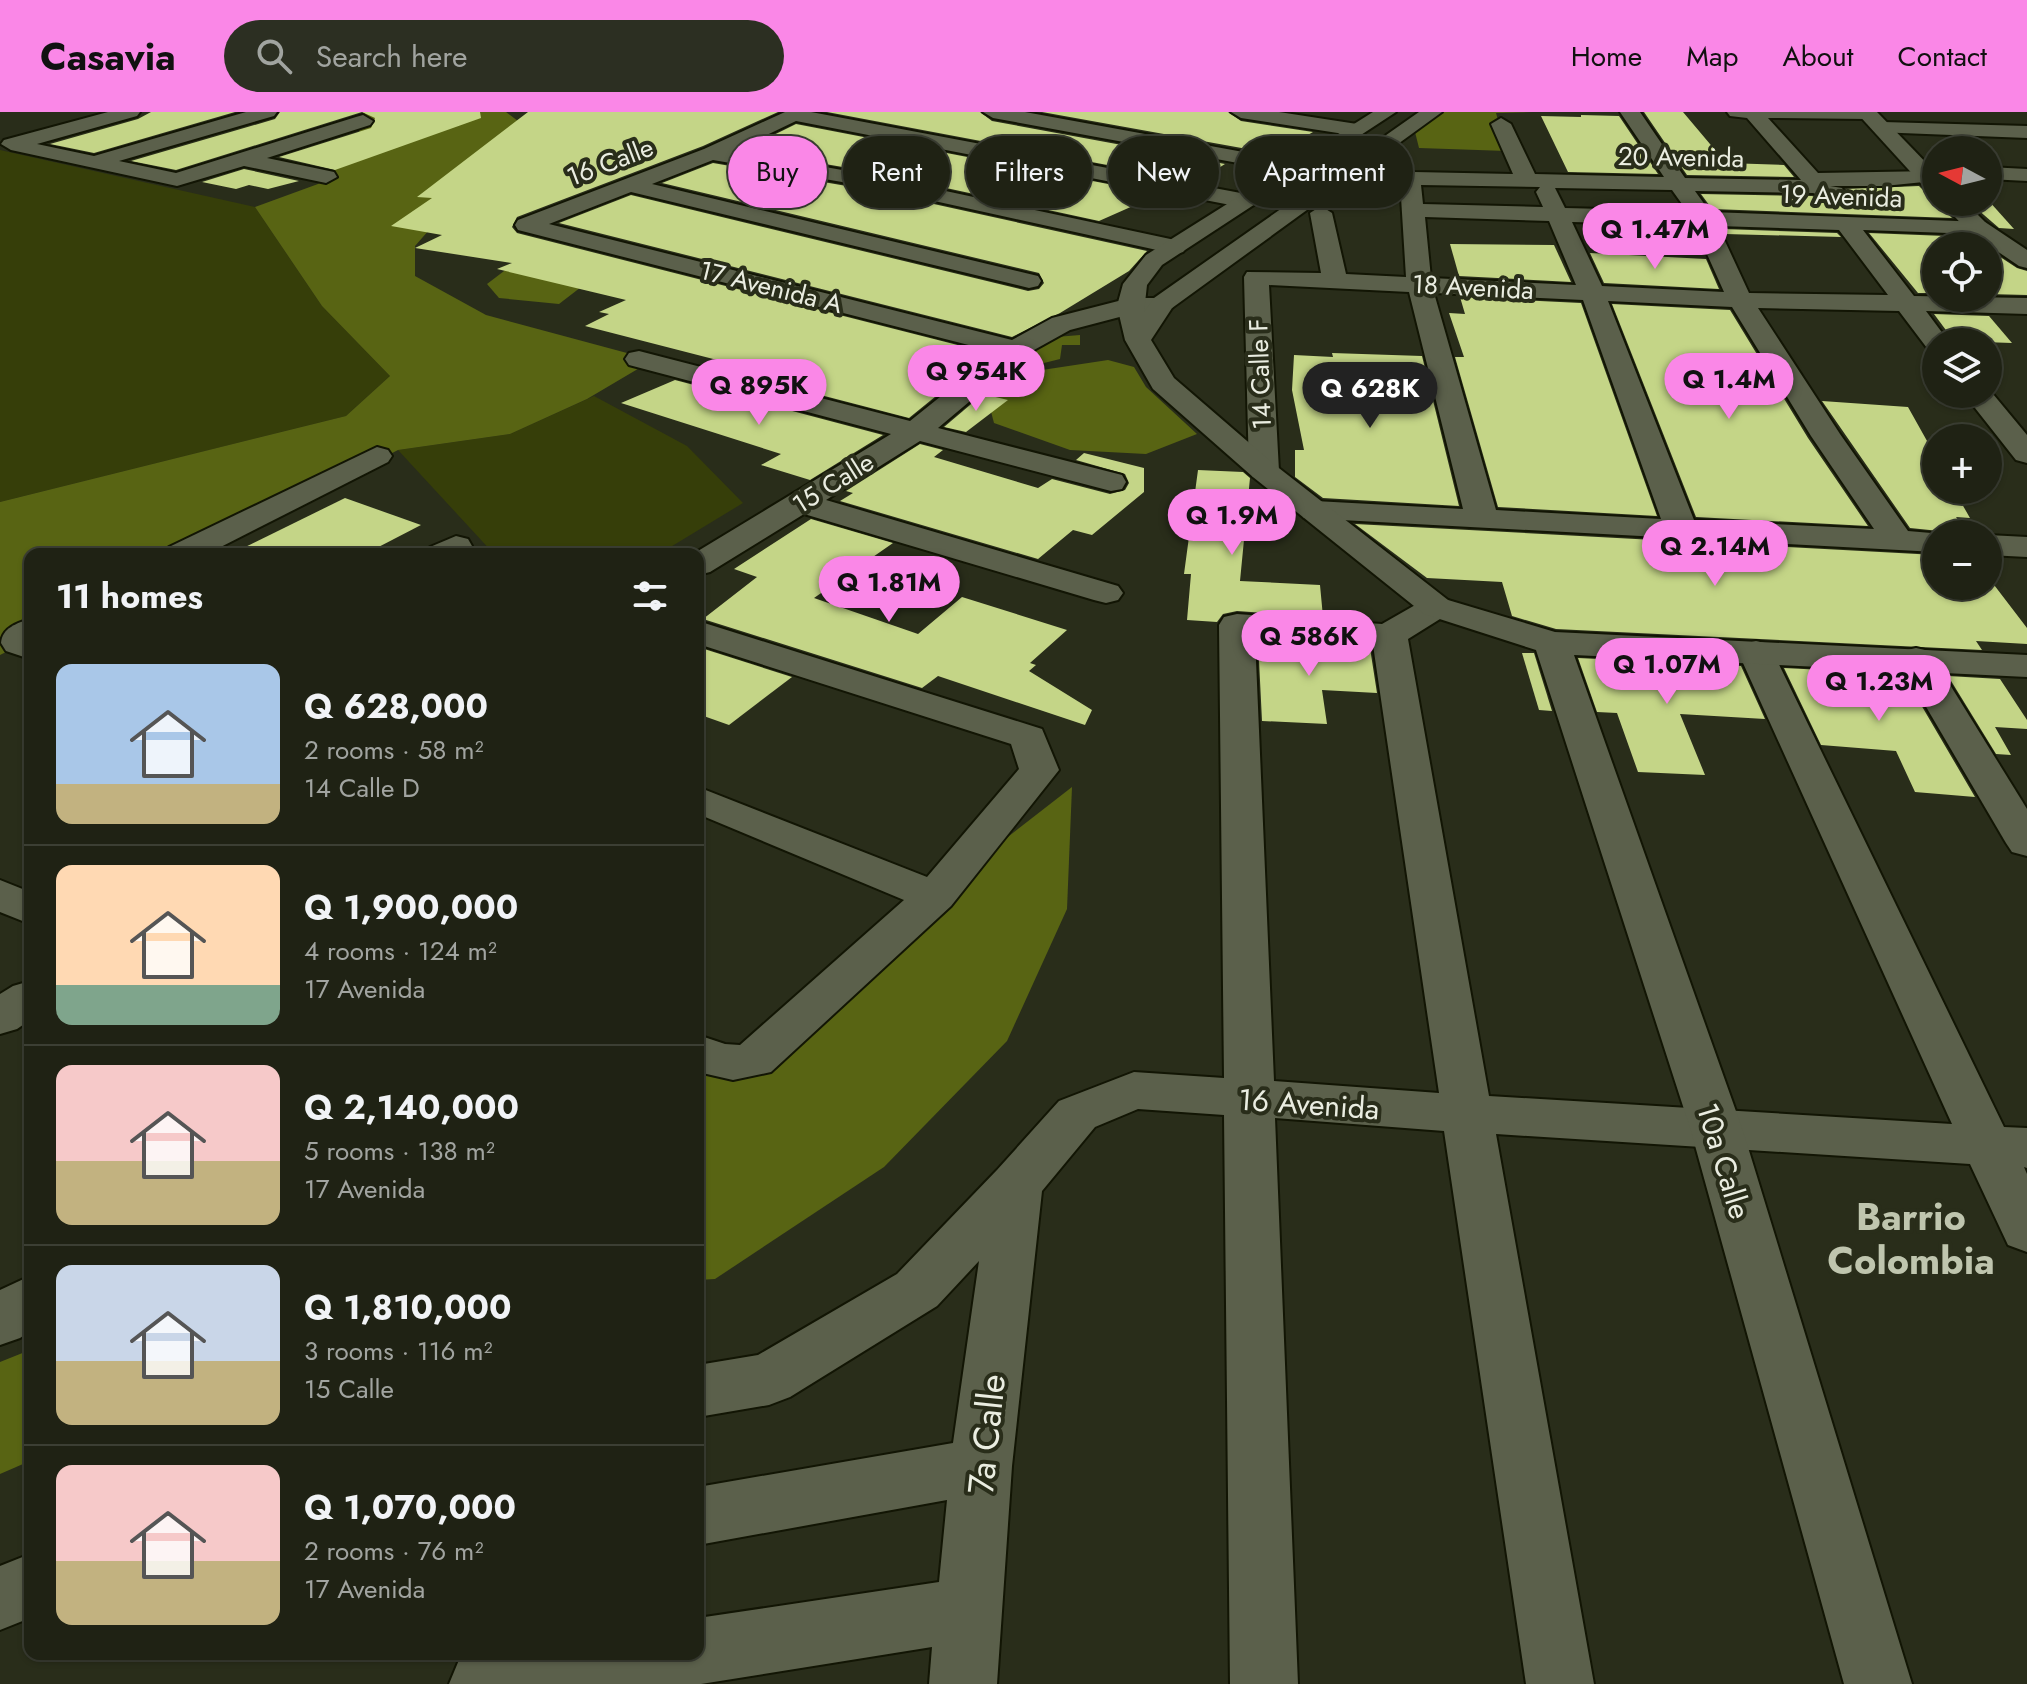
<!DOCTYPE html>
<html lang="en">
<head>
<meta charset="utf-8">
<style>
	body { margin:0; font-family:Jost,sans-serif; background:#2c2f22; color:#f1f3f6; height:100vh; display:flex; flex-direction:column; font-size:30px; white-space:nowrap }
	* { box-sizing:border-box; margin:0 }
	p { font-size:26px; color:#a1a4a0 }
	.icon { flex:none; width:44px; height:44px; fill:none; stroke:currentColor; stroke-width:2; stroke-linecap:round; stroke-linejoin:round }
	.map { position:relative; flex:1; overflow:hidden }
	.panel { position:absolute; left:24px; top:436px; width:680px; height:1112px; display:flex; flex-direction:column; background:#1f2214; border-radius:16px; box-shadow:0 2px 6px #0004,0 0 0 2px #3c3f34 }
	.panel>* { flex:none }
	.hud { position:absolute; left:728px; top:24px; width:760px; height:72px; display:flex; gap:16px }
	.needle { width:52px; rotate:277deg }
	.controls { position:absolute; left:1922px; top:24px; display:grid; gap:16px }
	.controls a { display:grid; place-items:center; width:80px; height:80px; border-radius:50%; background:#1f2214; box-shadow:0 2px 6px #0004,0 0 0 2px #3c3f34; font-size:40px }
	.price { position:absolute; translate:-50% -68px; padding:0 18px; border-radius:28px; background:#fa87e7; color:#111; font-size:26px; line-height:52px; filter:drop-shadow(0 2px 4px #0008) }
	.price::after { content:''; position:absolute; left:50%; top:48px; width:24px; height:18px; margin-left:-12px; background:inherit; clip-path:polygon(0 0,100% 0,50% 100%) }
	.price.current { background:#222; color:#fff }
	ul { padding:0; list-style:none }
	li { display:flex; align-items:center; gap:24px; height:200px; padding:0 32px }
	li+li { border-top:2px solid #3c3f34 }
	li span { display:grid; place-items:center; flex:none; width:224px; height:160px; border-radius:16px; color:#555 }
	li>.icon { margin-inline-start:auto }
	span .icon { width:96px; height:96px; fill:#fffc; stroke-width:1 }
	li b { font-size:34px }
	h2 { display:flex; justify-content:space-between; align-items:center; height:96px; padding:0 32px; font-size:34px }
	.pill { padding:0 28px; border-radius:36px; background:#1f2214; box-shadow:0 2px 6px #0004,0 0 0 2px #3c3f34; font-size:28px; line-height:72px }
	.pill.current { background:#fa87e7; color:#111 }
	header { display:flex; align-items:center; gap:48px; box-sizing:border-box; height:112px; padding:0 40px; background:#fa87e7; color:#111 }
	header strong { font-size:38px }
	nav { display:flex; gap:44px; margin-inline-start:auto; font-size:28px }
	.search { width:560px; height:72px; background:#2c2f22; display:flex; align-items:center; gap:20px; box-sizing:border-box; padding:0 28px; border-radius:44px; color:#a1a4a0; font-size:30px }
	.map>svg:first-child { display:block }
</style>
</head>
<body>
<header>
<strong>Casavia</strong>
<div class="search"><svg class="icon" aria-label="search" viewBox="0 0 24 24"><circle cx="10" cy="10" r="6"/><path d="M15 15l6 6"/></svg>Search here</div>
<nav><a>Home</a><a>Map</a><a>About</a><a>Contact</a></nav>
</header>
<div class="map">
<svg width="2027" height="1572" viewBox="0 0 2027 1572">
	<rect width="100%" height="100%" fill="#292d1a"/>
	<g fill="#363e09">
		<path d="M0,38L255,95L322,194L390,264L346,304L0,390Z"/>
		<path d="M594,284L687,334L743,391L659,442H494L398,338L510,322Z"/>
	</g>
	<g fill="#586413">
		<path d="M363,0H506L522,12L415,134V164L486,203L653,248L587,287L510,322L398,338L196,442H30V528L0,543V390L346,304L390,264L322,194L255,95L318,72L356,37Z"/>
		<path d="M1432,0H1533L1496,1L1507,39L1419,36L1413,12Z"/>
		<path d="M508,156L585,172L559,192L499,186L487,172Z"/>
		<path d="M1080,223V233H1062L1060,247L1036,253L1042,258L1108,248L1134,255L1146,275L1197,322L1146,342L1070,338L994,311L985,277L1002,254L1044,226Z"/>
		<path d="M1072,675L1067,797L1007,929L884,1055L715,1167L698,1168V966Z"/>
		<path d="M30,1238V1349L0,1362V1250Z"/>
	</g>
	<g fill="#c4d587">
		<path d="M151,0H235L94,41L50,32L138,7Z"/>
		<path d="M280,0H480L481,6L335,58L279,45L371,16L375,6L362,0L176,58L131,49L275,7Z"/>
		<path d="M528,0H778L703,34L517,105L512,115L517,121L989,241L909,306L709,254L721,249L585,214L609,202L599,200L626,188L497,157L512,151L415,136L442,123L391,114L432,86L417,85Z"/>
		<path d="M827,0H980L992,9L1225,52L1206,64L1192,69Z"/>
		<path d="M1042,0H1228L1241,9L1313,20L1275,42Z"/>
		<path d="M1644,0H1683L1726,51L1784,53L1794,65L1687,63Z"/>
		<path d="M1581,3L1619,4L1658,62L1568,60L1541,4L1581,5Z"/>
		<path d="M796,12L1160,82L1099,109L872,60L743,38Z"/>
		<path d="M713,51L870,78L1147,139L1129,159L1060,201L1012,225L559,111L631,83L1028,179L1039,177L1044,171L1039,161L662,71Z"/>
		<path d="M244,57L299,69L268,77L249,73L236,77L202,70Z"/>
		<path d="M1919,74L1926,81L1936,83V90L1952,106L1712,97L1701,82L1812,84L1833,91L1847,84L1846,77Z"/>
		<path d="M1988,88L2014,117L1999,116L1969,90Z"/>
		<path d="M1723,117L1837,121L1841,125L1725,122Z"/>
		<path d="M1869,121L1971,125L1984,134H1936V181H1918Z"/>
		<path d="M1450,132L1554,133L1571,170L1459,164Z"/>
		<path d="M1988,137L2017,156L2027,159V183L1988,182Z"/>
		<path d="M1590,141L1706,147L1719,177L1604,171Z"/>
		<path d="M1460,185L1581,191L1657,404L1498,395L1455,245H1464L1449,201L1465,202Z"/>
		<path d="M1612,192L1730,198L1808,326L1868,414L1696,405Z"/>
		<path d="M1934,202L1989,204L2012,231L1954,229Z"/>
		<path d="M1332,241L1422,244L1459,394L1323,386L1295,365V338H1304L1292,278L1294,243L1333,245Z"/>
		<path d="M675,268L883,323L810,368L761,353L781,342L621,291Z"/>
		<path d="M983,282L1008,288L966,320L944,315Z"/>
		<path d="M1822,289L1908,295L1936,345V378H1954L1970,406L1956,405L1969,422L1910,416Z"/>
		<path d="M920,332L943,338L934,345L1038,376L1052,367L1110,382L1125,378L1129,371L1125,362L1076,348L1084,341L1144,356V380L1092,423L1073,418L1038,447L840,389L853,381L846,379Z"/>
		<path d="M1198,358L1243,360L1250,366L1240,469L1320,473L1323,505L1237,499L1223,502L1217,510L1187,508L1191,462H1184Z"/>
		<path d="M345,386L421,413L365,442H231Z"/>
		<path d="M811,407L893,431L814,486L918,522L962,485L1067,518L1030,551L1036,553L1029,559L1092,598L1085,613L938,564L922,576L703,507L757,465L734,457Z"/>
		<path d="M1355,412L1936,443V474H1988V465L2027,516V532L1976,529L1982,538L1556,517L1512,504L1502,470L1427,466Z"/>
		<path d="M1258,528L1370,536L1377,581L1322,578L1327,612L1262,609Z"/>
		<path d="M698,535L792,565L729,613L698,602Z"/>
		<path d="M1522,541H1534L1552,599L1539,598Z"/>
		<path d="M1578,546L1741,554L1765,607L1680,602L1705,663L1638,660L1617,601L1597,600Z"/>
		<path d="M1784,556L1903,562L1975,685L1915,680L1896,639L1821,633Z"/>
		<path d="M1948,564L2000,567L2027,608V617L1995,615L2011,643L1996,642Z"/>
	</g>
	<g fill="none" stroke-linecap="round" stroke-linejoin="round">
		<g stroke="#121504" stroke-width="4">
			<g id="street">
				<path d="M108,0H140L137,4L37,32L94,44L246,0H277L274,4L119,49L176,61L356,5L363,3L373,9L370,13L267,46L334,60L337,65L326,71L244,54L177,74L11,38L1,32L4,28Z"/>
				<path d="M785,0H811L1246,82L1257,89L1246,96L796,9L733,39L871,63L1175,128L1183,130L1187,135L1183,140L1175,142L871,75L713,48L652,72L1038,164L1041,169L1038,174L1029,176L631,80L549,112L1012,228L1052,206L1130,186H1172L1176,191L1172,196L1131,202L1070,218L1025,243L938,316L1122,363L1126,370L1122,377L1111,379L920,329L826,388L1118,474L1123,481L1118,488L1106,491L1094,488L804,402L710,460L698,463V442H693L891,322L629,253L625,247L629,241L639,239L910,309L996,240L518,118L515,113L518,108L704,37Z"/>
				<path d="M983,0H1025L1298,50L1309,56L1298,62L993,6Z"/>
				<path d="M1231,0H1279L1357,12L1367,18L1357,24L1241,6Z"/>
				<path d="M1620,0H1640L1685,66L1801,68L1747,6L1730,4L1727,0H1877L1875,5L1868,7L1768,6L1818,61L1934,59L1936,63L1934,69L1884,74H1830L1842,76L1845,81L1834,88L1813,81L1695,79L1710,100L1985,110L1988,115L1985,120L1977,122L1863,118L1914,184L2027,186V202L1926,199L1949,230H1936V238L1927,236L1899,199L1758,196L1840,322L1908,419L1943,422H1936V440L1304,406L1299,399L1304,392L1315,389L1463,397L1409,180L1269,173L1279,359L1275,365L1264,368L1253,365L1249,359L1244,165L1247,160L1321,161L1310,101L1321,94L1332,101L1346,162L1406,165L1400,69L1362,49L1359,45L1362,41H1376L1414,60L1513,62L1491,12L1501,6L1511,12L1535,62L1664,65ZM1421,73L1540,75L1536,80L1543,95L1423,92ZM1555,76L1672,78L1687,99L1565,96ZM1425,105L1549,109L1576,173L1431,166ZM1572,110L1694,113L1724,180L1602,174ZM1718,114L1839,118L1888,183L1749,181ZM1434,181L1583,188L1661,407L1496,398ZM1608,189L1732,195L1811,324L1874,417L1694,408Z"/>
				<path d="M1883,10L2027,14V26L1876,20L1873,16L1876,12Z"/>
				<path d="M1988,55L2027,57V69L1988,67Z"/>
				<path d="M1988,276L2027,323V351L2016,348L1964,282H1988Z"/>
				<path d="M377,335L388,338L392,344L388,350L207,442H164L169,435Z"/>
				<path d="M1988,423L2027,425V445L1988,443Z"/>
				<path d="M456,424L468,427L472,434L468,441L425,442L430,435Z"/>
				<path d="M1436,485L1448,488L1453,495L1448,502L1408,527L1489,984L1952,1012L1738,540L1743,532L1756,529L1769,532L2004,1015L2027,1016V1056L2024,1055L2027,1062V1140L2008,1133L1970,1052L1496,1022L1594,1572H1526L1444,1019L1275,1006L1298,1572H1230L1224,1003L1138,997L1095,1015L1042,1079L1012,1354L997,1572H929L932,1535L701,1572H449L459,1548L473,1542H698V1506L939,1470L947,1388L698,1433V1375L953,1331L979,1149L937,1194L790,1285L769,1293L698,1305V1253L758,1243L897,1162L997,1058L1059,989L1134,960L1224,966L1219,513L1224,505L1237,502L1382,512L1424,488ZM1255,525L1373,533L1439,981L1274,969Z"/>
				<path d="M30,507V547L6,539L1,531C2,516 17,511 30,507Z"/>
				<path d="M698,509L1042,617L1059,658L951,794L771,960L733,968L698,960V923L725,932L740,933L904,788L698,702V675L927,765L1019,657L1011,632L698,532Z"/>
				<path d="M1916,536L1929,539L1934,547L2027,697V744L2012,740L2006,731L1898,547L1903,539Z"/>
				<path d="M0,768L30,780V812L0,800Z"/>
				<path d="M30,869V908L17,917L0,922V882L13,874Z"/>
				<path d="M30,1164V1219L20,1226L0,1233V1178Z"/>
				<path d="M30,1442V1506L0,1518V1454Z"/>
			</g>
		</g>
		<g stroke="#121504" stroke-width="4">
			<g id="secondary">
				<path d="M1373,0H1396L1162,153L1147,173L1144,200L1154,186L1419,0H1442L1172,196L1151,228L1174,266L1275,353L1448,488L1555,520L2027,543V565L1574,543L1743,1019L1912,1572H1844L1691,1019L1536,538L1424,502L1253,365L1153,277L1125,228L1117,194L1123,172L1146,143Z"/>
				<path d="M1856,0H1877L1936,61V80L1928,79Z"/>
				<path d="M1941,90H1965L1985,110L2027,138V156L2019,154L1969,120Z"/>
			</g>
		</g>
		<use href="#street" fill="#5b604b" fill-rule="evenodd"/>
		<use href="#secondary" fill="#5b604b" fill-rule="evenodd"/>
	</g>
	<g text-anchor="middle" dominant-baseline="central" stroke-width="8" stroke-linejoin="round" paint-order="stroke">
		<g font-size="26" fill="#eaede1" stroke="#292d1a">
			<text transform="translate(1681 45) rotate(1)">20 Avenida</text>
			<text transform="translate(610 50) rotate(-21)">16 Calle</text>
			<text transform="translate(1841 84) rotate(2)">19 Avenida</text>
			<text transform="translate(771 175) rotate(14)">17 Avenida A</text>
			<text transform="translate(1473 175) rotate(3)">18 Avenida</text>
			<text transform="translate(1260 262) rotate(-92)">14 Calle F</text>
			<text transform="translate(833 371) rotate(-32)">15 Calle</text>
		</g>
		<g font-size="30" fill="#eaede1" stroke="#292d1a">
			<text transform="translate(1309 992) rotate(4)">16 Avenida</text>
			<text transform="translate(1724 1049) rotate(73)">10a Calle</text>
		</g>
		<g font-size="36" fill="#eaede1" stroke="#292d1a">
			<text transform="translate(986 1322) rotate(-84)">7a Calle</text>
		</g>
		<g font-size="38" font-weight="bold" fill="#bfc5ae" stroke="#292d1a">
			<text x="1911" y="1104">Barrio<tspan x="1911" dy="44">Colombia</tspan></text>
		</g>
	</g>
</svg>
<div class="controls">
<a><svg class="needle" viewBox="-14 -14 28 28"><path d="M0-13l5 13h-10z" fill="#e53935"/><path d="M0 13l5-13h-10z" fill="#a1a4a0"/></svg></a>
<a><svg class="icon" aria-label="locate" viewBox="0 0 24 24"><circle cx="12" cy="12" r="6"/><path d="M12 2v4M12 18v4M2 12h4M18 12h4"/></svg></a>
<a><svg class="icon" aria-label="layers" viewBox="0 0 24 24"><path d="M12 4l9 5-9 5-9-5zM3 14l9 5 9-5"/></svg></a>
<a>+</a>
<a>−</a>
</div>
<b class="price" style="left:1655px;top:159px">Q 1.47M</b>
<b class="price" style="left:976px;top:301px">Q 954K</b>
<b class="price" style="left:1729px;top:309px">Q 1.4M</b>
<b class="price" style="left:759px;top:315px">Q 895K</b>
<b class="price current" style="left:1370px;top:318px">Q 628K</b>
<b class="price" style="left:1232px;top:445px">Q 1.9M</b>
<b class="price" style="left:1715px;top:476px">Q 2.14M</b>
<b class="price" style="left:889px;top:512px">Q 1.81M</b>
<b class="price" style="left:1309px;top:566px">Q 586K</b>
<b class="price" style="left:1667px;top:594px">Q 1.07M</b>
<b class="price" style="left:1879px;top:611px">Q 1.23M</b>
<div class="hud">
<a class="pill current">Buy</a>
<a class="pill">Rent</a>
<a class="pill">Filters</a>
<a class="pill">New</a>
<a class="pill">Apartment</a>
</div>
<section class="panel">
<h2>11 homes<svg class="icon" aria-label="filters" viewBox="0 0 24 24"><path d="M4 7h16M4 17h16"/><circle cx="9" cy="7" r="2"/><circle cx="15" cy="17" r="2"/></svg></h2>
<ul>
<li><span style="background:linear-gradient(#a9c7e8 75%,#c2b280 0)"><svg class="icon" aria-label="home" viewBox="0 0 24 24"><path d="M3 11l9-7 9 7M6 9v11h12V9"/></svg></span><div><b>Q 628,000</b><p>2 rooms · 58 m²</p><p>14 Calle D</p></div></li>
<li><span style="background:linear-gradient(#ffd9b3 75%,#7fa58c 0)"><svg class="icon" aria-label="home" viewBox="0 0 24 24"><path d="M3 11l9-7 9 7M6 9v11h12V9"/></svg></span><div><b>Q 1,900,000</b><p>4 rooms · 124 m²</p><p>17 Avenida</p></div></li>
<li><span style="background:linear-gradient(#f6c9c9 60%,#c2b280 0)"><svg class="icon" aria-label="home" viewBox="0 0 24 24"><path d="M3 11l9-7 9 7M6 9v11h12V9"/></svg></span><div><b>Q 2,140,000</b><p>5 rooms · 138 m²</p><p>17 Avenida</p></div></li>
<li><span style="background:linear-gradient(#c9d6e8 60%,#c2b280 0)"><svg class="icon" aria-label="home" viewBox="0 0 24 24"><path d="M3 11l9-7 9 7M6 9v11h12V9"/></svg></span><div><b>Q 1,810,000</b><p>3 rooms · 116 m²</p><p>15 Calle</p></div></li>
<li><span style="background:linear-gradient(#f6c9c9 60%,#c2b280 0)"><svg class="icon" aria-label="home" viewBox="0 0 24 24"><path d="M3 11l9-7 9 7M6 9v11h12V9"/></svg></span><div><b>Q 1,070,000</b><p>2 rooms · 76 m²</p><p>17 Avenida</p></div></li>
</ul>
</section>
</div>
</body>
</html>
